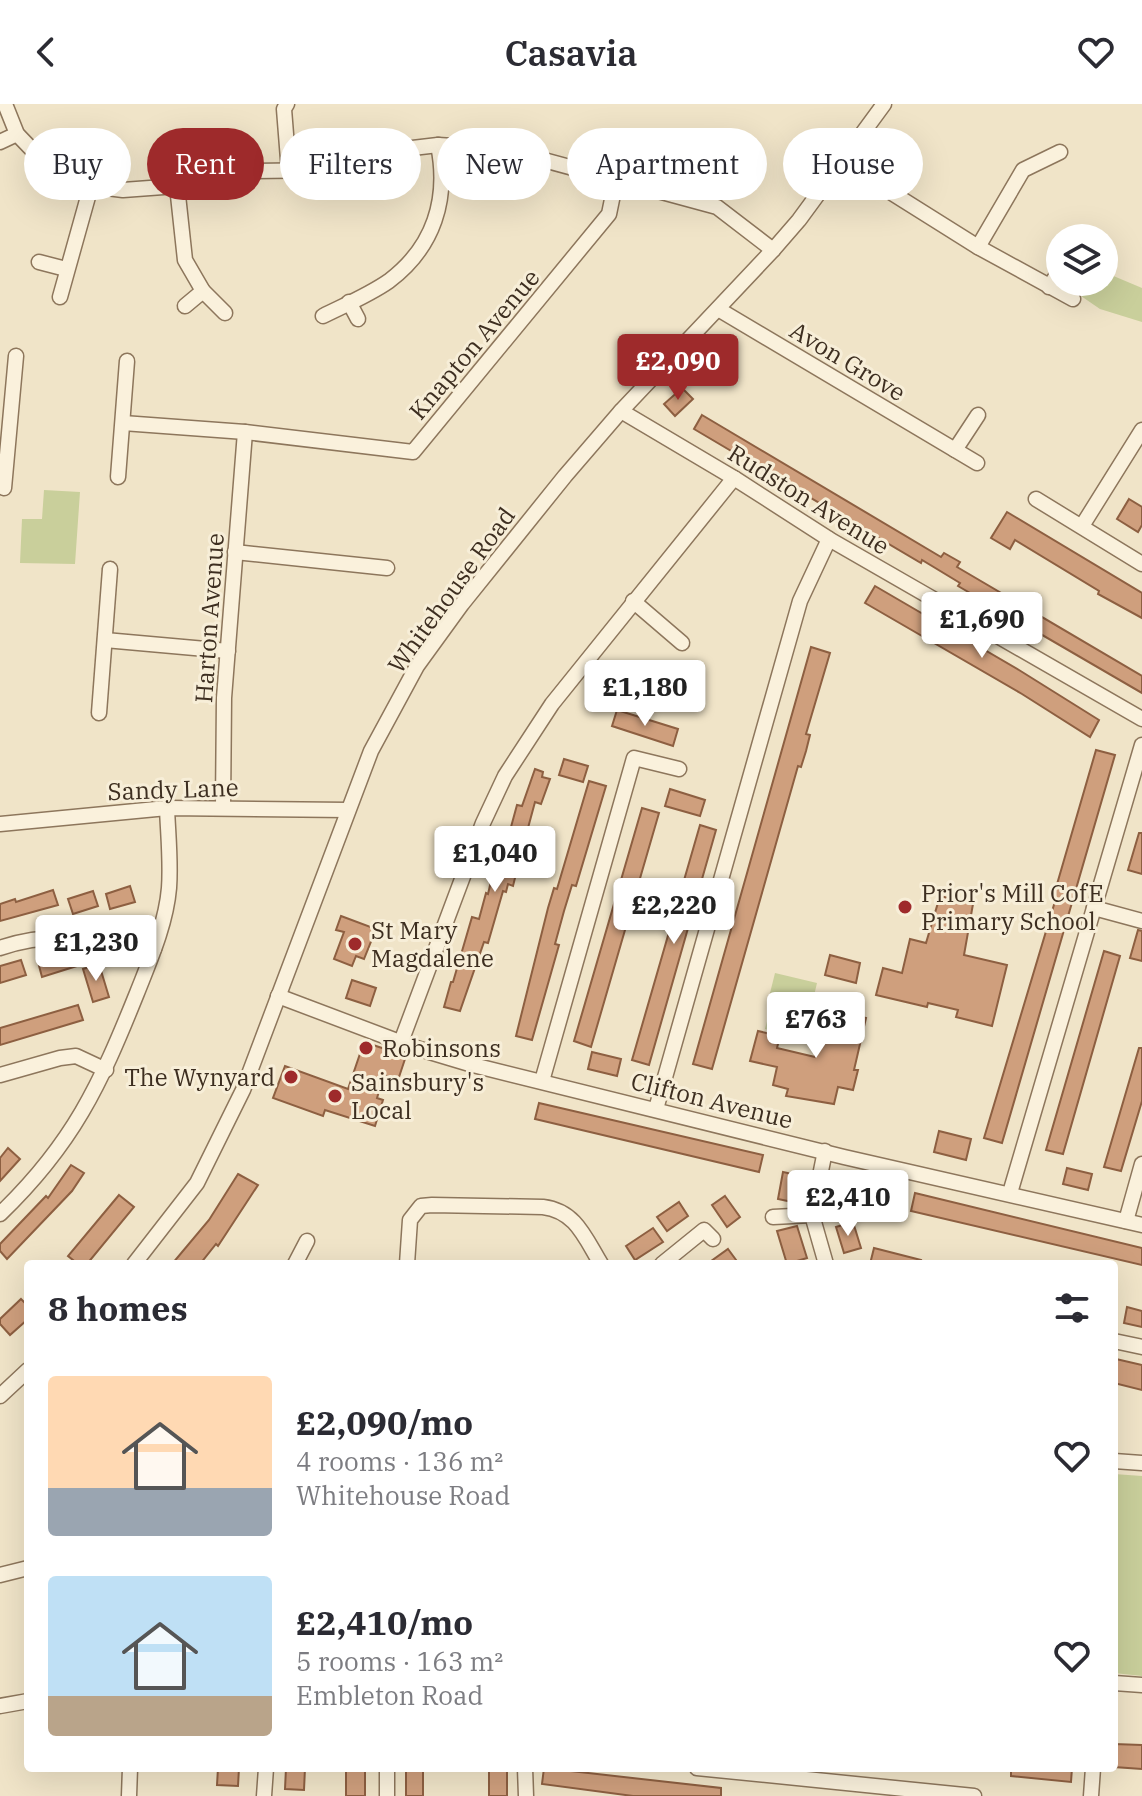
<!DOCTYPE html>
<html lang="en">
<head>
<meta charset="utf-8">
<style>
	body { margin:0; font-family:"IBM Plex Serif",serif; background:#f7f7f7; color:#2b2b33; height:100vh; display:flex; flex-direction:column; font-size:30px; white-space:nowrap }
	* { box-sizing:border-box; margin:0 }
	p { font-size:26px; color:#7c7c81 }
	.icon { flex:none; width:44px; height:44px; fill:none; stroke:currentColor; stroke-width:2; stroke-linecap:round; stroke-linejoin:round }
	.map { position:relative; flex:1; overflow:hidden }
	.sheet { position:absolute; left:24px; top:1156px; width:1094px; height:512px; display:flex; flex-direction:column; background:#fff; border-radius:8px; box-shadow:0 8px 32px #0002 }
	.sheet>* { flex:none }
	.hud { position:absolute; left:24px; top:24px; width:1094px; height:72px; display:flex; gap:16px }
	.buttons { position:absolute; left:1046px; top:120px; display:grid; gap:16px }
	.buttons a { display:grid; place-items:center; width:72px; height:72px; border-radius:50%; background:#fff; box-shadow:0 8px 32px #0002; font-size:40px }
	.price { position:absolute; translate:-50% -68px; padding:0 18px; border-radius:8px; background:#fff; color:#222; font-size:26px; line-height:52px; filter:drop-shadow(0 2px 4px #0008) }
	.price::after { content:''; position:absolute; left:50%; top:48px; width:24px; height:18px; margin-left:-12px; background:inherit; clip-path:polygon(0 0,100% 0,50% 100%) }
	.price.active { background:#9e2a2b; color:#fff }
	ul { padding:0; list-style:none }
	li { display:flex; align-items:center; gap:24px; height:200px; padding:0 24px }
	li span { display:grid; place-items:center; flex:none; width:224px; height:160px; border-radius:8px; color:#555 }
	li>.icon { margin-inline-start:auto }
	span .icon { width:96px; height:96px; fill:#fffc; stroke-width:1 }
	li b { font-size:34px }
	h2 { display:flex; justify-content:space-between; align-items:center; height:96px; padding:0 24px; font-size:34px }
	.pill { padding:0 28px; border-radius:36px; background:#fff; box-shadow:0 8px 32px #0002; font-size:28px; line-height:72px }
	.pill.active { background:#9e2a2b; color:#fff }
	header { display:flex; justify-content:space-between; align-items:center; height:104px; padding:0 24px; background:#fff; font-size:36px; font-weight:600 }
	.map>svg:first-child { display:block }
</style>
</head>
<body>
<header><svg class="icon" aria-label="back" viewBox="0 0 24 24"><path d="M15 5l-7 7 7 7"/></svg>Casavia<svg class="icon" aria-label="heart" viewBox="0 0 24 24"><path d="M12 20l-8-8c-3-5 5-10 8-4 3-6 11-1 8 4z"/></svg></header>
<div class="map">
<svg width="1142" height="1692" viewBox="0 0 1142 1692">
	<rect width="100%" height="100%" fill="#f0e4c8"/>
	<g fill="#c9cf9b">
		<path d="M1104,168L1142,184V218L1100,205L1081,192L1089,178H1104Z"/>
		<path d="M44,386L80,388L75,460L20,459L22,415H42Z"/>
		<path d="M775,869L817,879L804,934L765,925L774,890L770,889Z"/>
		<path d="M1114,1370L1142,1372V1572L1114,1569Z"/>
	</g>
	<g fill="#cf9f7d" stroke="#8d5f41" stroke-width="2">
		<path d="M682,284L693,295L675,312L664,300Z"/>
		<path d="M702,311L941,453L944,449L960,458L957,463L1142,572V589L958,482L960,479L922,456L921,459L694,325Z"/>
		<path d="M1129,395L1142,403V421L1138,428L1117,415Z"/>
		<path d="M1007,408L1142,489V514L1098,490L1099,487L1015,436L1010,445L991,434Z"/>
		<path d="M875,482L1019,566L1099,616L1090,633L1022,590L865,499Z"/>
		<path d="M811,543L830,549L806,630L810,631L806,647L801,663L798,662L712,965L693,960Z"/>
		<path d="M617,606L678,625L673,642L612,622Z"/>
		<path d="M1096,646L1115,651L1002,1039L984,1034L1056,794H1053Z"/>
		<path d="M564,655L588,662L583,678L559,671Z"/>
		<path d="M535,665L543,668L542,673L550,675L541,700L535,698L525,735L520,734L510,768L516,770L513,782L508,780L506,788L503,787L488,839L484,838L460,907L444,903L451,878H453L472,813L479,815L486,789L488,790L499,743L505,745L517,701L522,702Z"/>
		<path d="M589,677L606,682L576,782L572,781L564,807L555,840L559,841L532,936L516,932L548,804L554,784L557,785Z"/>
		<path d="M670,685L705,696L700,712L665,702Z"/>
		<path d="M642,704L659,709L591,943L574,937Z"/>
		<path d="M700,721L716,726L649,961L632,956Z"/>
		<path d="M1139,729H1142V770L1128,766Z"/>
		<path d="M130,782L135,798L110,805L106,790Z"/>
		<path d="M53,786L58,801L0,817V800L15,795L16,798Z"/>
		<path d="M93,787L98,802L73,810L68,795Z"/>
		<path d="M940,792L973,800L964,851L1007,861L992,922L956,913L958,906L928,899L927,903L876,891L883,864L902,869L910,835L926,839Z"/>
		<path d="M341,812L376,825L364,855L356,852L352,862L334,855L344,828L336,826Z"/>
		<path d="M1138,826L1142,827V857L1130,854Z"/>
		<path d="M1104,847L1120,852L1063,1050L1046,1046Z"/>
		<path d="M77,849L80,861L42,873L38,858L62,850L63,853Z"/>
		<path d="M830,851L860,859L856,879L825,871Z"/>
		<path d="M21,856L26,871L0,879V862Z"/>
		<path d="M99,860L109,893L93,898L83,865Z"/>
		<path d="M352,876L376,884L370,902L346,894Z"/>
		<path d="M78,901L83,916L0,941V924Z"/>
		<path d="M830,905L866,914L854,966H858L853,986L838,983L834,1000L786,992L788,985L773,981L777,963L750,957L758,927L780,932L777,944L815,953L818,940L822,941Z"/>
		<path d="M364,938L406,952L398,976L384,971L377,994L383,996L375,1022L325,1006L323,1012L273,994L285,962L348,985Z"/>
		<path d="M1139,944H1142V997L1121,1067L1104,1063Z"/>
		<path d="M592,948L621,955L617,972L588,965Z"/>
		<path d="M539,999L763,1051L759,1068L535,1015Z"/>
		<path d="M939,1027L971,1035L966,1056L934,1048Z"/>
		<path d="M8,1044L20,1055L0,1077V1054Z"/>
		<path d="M71,1061L84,1069L72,1087L7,1155L0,1147V1140L46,1092L48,1094Z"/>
		<path d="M1067,1064L1092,1070L1088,1086L1063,1080Z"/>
		<path d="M783,1068L802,1072L797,1099L778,1095Z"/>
		<path d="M238,1070L258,1081L218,1142L216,1140L200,1160H172L209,1116Z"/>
		<path d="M837,1075L854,1078L848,1103L832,1099Z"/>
		<path d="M915,1089L1142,1144V1161L911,1107Z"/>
		<path d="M119,1091L134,1103L87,1160H78L68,1152Z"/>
		<path d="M725,1092L740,1113L727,1123L712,1101Z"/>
		<path d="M679,1098L688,1112L667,1127L657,1113Z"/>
		<path d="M853,1118L861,1144L844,1149L836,1123Z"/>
		<path d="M797,1122L807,1154L787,1160L777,1127Z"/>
		<path d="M653,1124L663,1138L635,1156L626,1142Z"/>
		<path d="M874,1144L921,1156L920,1160H870Z"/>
		<path d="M728,1145L739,1160H707Z"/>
		<path d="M21,1195L28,1202V1215L10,1231L0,1220V1215Z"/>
		<path d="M1127,1203L1142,1207V1223L1124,1219Z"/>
		<path d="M1116,1255L1142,1261V1286L1114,1279Z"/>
		<path d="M1114,1640L1142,1641V1665L1114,1663Z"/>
		<path d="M218,1664H239L238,1682L217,1681Z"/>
		<path d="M286,1664H305L304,1686L285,1685Z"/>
		<rect x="346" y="1664" width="19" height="28"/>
		<rect x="406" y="1664" width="17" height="28"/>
		<path d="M544,1664L721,1684V1692H633L542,1680Z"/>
		<path d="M1011,1664H1072L1071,1678L1011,1672Z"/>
		<rect x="489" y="1666" width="18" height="26"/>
	</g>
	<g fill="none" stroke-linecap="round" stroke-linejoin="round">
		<g stroke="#8d765c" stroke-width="17">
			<g id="street">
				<path d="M5,0L17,30L40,54L66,75L91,82L123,86L177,82L251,67L329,66L404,45L438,41L503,45L717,103L773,146"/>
				<path d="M287,0L284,5L289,68"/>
				<path d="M0,38L17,30"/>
				<path d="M841,57L978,143L1073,195"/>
				<path d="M177,82L185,156L203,187L225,209"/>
				<path d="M978,143L1023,66L1060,48"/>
				<path d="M39,158L66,165"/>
				<path d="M1049,183L1060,166"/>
				<path d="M60,193L91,82"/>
				<path d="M349,198L358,215"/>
				<path d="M185,202L203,187"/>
				<path d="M718,205L977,359"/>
				<path d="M323,212C345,201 369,191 389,177C434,143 449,95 438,41"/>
				<path d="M621,307L734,374L829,435L1142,615"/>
				<path d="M123,319L245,328L413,348L609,110L616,76"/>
				<path d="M955,346L978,311"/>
				<path d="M118,373L127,257"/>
				<path d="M4,384L16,252"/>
				<path d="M1036,395L1142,460"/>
				<path d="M1082,422L1142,326"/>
				<path d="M235,448L387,464"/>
				<path d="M633,497L682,539"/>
				<path d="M105,536L228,547"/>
				<path d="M99,609L110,465"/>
				<path d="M223,703L224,594L245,328"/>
				<path d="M0,720L167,704L348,706"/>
				<path d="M1094,804L1142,817"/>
				<path d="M0,844C49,826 105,834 154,845"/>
				<path d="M278,892L413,943L473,961L844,1053L1142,1121"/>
				<path d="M401,938L483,719L505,672L552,600L734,374"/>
				<path d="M0,971L60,954L76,952L106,966"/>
				<path d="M542,977L634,654L679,665"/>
				<path d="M656,1005L800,497L829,435"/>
				<path d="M825,1047L812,1111L826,1160"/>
				<path d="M1010,1089L1142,641"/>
				<path d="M0,1110C73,1040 100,981 137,889C150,856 166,820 169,784C171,758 168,730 167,704"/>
				<path d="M773,1113L812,1111"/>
				<path d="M1126,1117L1142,1060"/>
				<path d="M134,1160L197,1079L243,986L371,647L417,562L462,500L565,372L621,307L773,146L799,116L884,0"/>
				<path d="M295,1160L307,1137"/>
				<path d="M407,1160L410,1116L421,1102L432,1101L543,1103C576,1107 585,1134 601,1160"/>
				<path d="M662,1160L704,1126L713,1135"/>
				<path d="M1114,1237L1142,1243"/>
				<path d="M0,1292L28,1266"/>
				<path d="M1114,1357L1142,1359"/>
				<path d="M0,1471L28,1464"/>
				<path d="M1114,1579L1142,1581"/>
				<path d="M0,1602L28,1597"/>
				<path d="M525,1664L526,1692"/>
				<path d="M697,1664L974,1692"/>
				<path d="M129,1692L130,1664"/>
				<path d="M264,1692L266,1664"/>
				<path d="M387,1692V1664"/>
				<path d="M1091,1692L1093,1664"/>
			</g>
		</g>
		<use href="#street" stroke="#faf1dc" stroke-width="14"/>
	</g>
	<g fill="#9e2a2b" stroke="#f7eed8" stroke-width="3">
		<circle cx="905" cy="803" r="8"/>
		<circle cx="355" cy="840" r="8"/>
		<circle cx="366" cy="944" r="8"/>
		<circle cx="291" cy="973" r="8"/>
		<circle cx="335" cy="992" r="8"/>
	</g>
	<g text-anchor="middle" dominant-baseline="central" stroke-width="6" stroke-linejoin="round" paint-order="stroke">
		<g font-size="24" fill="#3d2e20" stroke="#f7eed8">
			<text transform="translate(474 240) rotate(-50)">Knapton Avenue</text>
			<text transform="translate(848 257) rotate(31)">Avon Grove</text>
			<text transform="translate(809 395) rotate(32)">Rudston Avenue</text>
			<text transform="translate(451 486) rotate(-54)">Whitehouse Road</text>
			<text transform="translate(209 514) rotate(-86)">Harton Avenue</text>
			<text transform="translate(173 685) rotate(-2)">Sandy Lane</text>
			<text transform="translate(712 996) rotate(14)">Clifton Avenue</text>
		</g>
		<g font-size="24" fill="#3d2e20" stroke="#f7eed8" text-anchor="start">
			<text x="921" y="789">Prior's Mill CofE<tspan x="921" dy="28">Primary School</tspan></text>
			<text x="371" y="826">St Mary<tspan x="371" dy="28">Magdalene</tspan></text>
			<text x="382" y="944">Robinsons</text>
			<text x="275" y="973" text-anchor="end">The Wynyard</text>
			<text x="351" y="978">Sainsbury's<tspan x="351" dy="28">Local</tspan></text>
		</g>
	</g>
</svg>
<div class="buttons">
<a><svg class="icon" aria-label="layers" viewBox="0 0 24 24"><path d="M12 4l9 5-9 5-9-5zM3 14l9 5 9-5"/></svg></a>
</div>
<b class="price active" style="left:678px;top:298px">£2,090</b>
<b class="price" style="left:982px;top:556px">£1,690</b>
<b class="price" style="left:645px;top:624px">£1,180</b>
<b class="price" style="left:495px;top:790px">£1,040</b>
<b class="price" style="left:674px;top:842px">£2,220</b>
<b class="price" style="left:96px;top:879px">£1,230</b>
<b class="price" style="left:816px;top:956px">£763</b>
<b class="price" style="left:848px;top:1134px">£2,410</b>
<div class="hud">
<a class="pill">Buy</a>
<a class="pill active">Rent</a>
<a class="pill">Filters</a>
<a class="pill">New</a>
<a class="pill">Apartment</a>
<a class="pill">House</a>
</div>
<section class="sheet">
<h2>8 homes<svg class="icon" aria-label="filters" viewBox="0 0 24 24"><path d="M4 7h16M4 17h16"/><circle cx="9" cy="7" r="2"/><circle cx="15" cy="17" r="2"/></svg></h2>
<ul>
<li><span style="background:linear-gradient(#ffd9b3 70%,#9aa5b1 0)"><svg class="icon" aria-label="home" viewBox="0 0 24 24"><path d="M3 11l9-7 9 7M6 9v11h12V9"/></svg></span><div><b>£2,090/mo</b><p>4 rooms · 136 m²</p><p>Whitehouse Road</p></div><svg class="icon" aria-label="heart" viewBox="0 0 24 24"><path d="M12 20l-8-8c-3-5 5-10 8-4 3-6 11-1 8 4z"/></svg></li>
<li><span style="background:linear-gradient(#bfe0f5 75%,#b9a48a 0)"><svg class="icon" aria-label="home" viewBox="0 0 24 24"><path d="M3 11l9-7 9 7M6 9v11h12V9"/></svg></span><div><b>£2,410/mo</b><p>5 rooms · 163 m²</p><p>Embleton Road</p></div><svg class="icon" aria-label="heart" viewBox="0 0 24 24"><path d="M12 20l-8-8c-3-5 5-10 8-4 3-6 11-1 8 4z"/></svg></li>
</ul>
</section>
</div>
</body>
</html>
